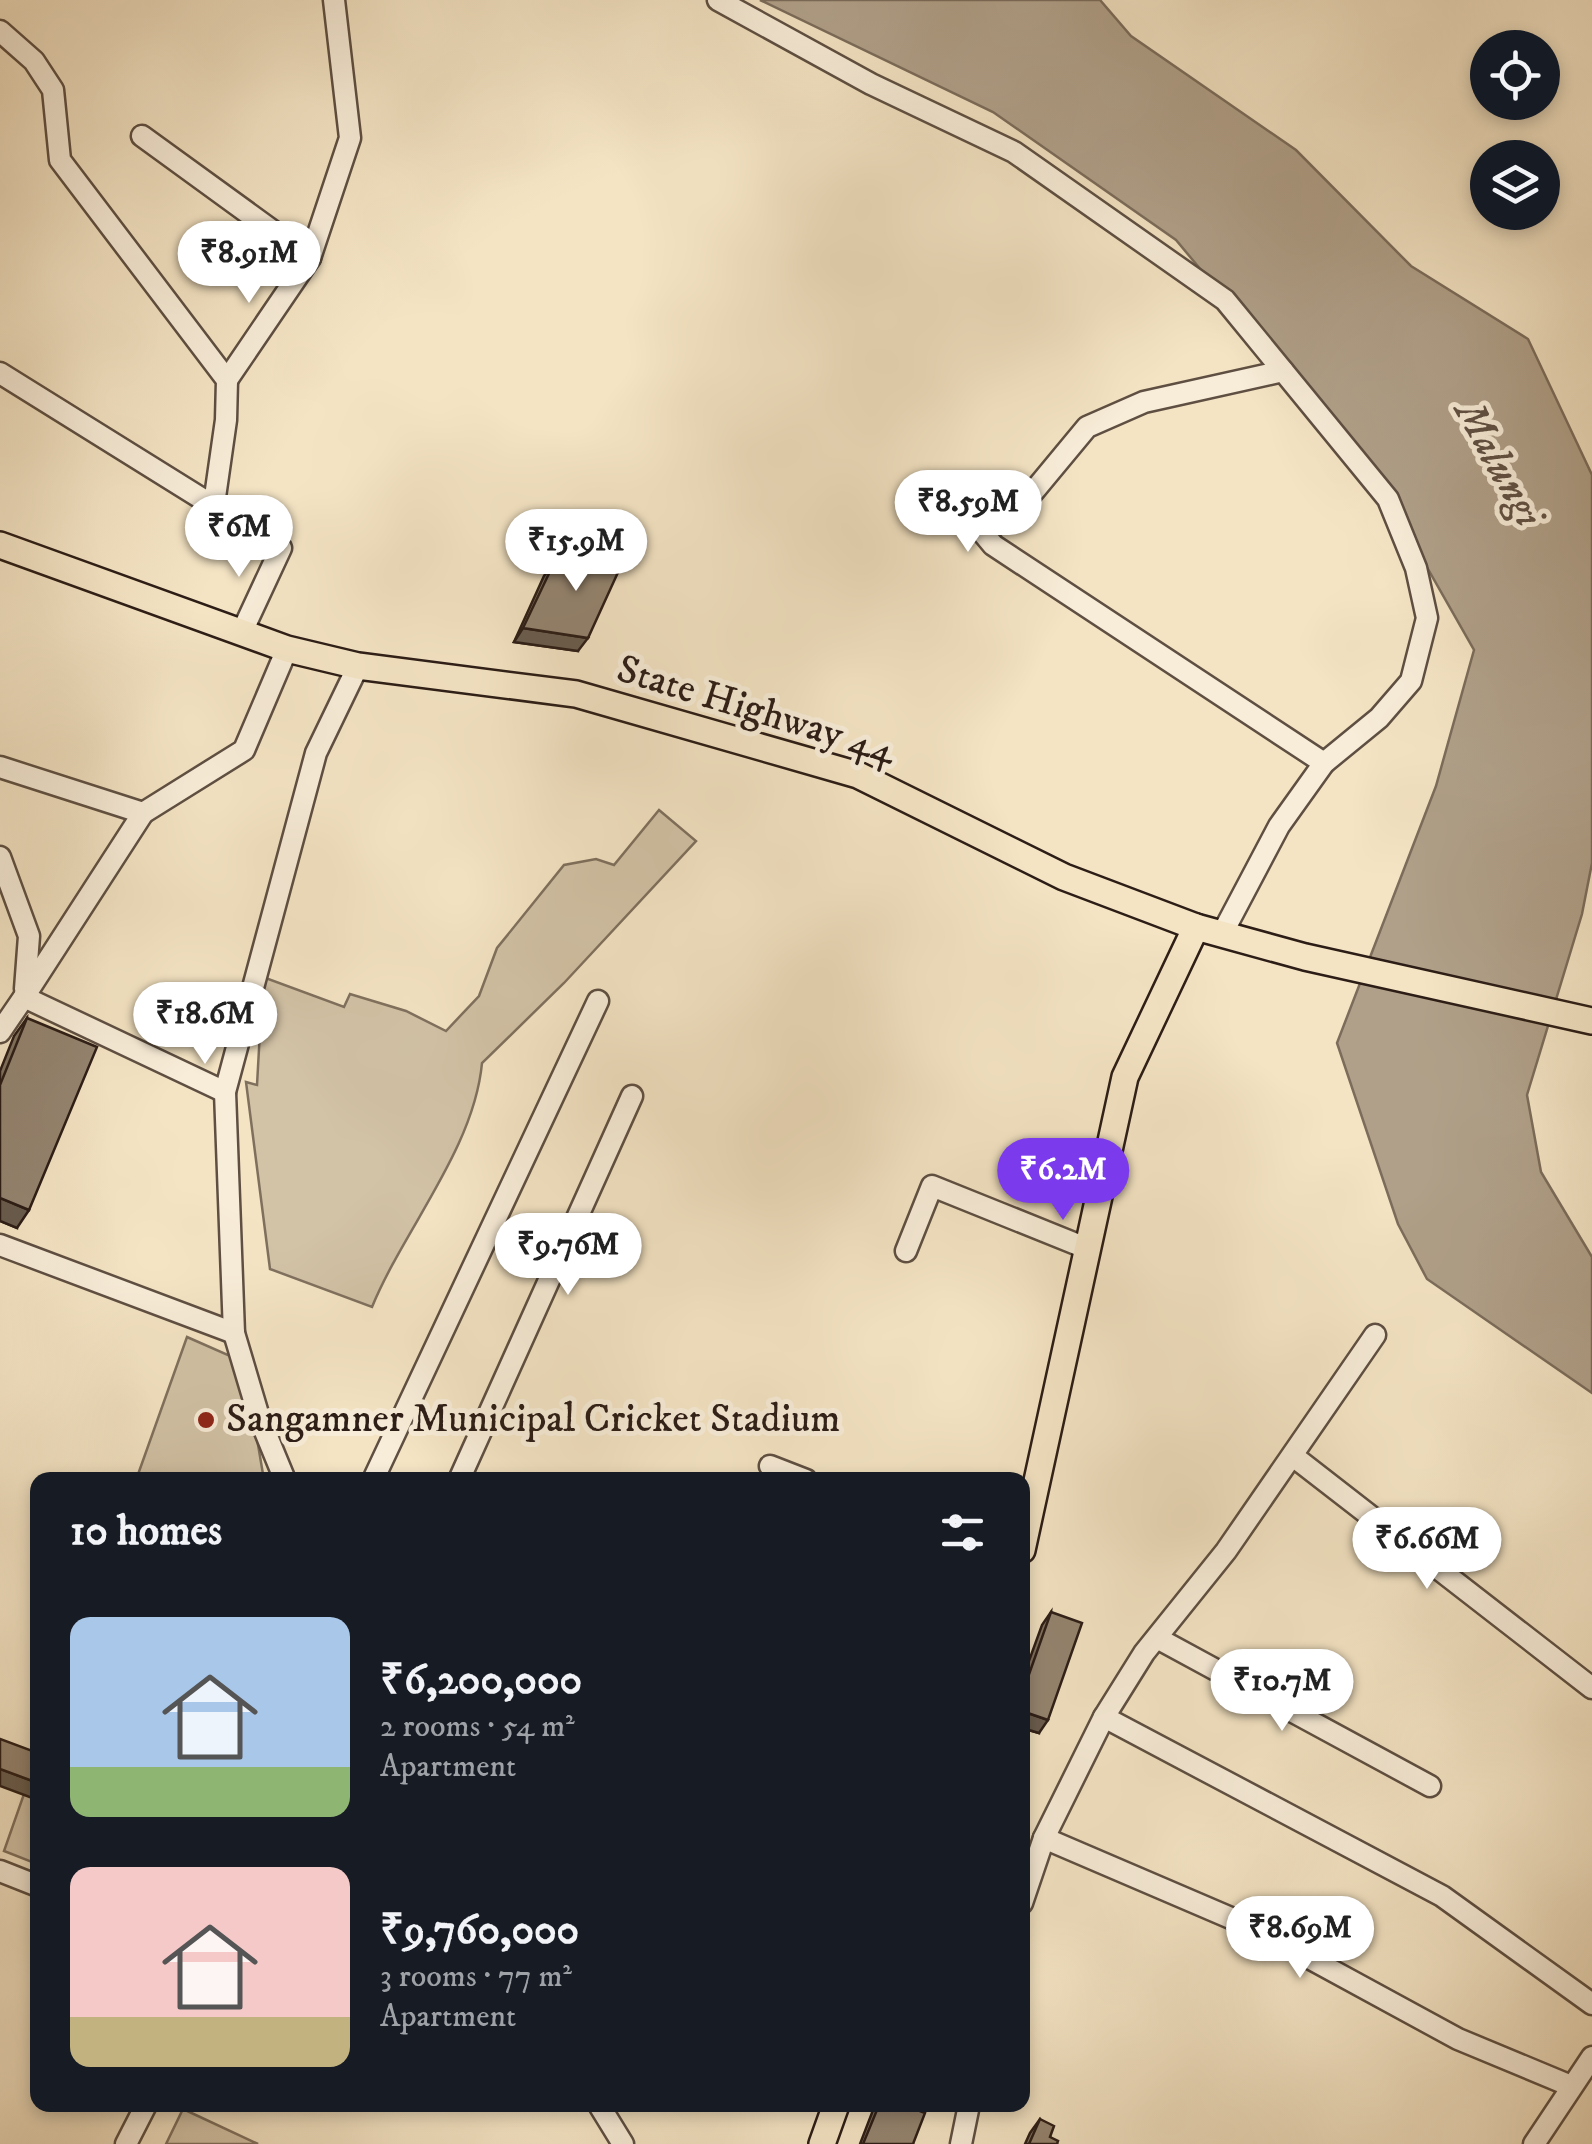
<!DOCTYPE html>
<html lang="en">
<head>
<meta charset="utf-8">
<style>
	body { margin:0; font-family:"IM FELL DW Pica",serif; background:#20242c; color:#f1f3f6; height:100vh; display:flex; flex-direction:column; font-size:38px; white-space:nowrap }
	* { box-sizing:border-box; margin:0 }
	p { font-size:32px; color:#9ea1a6 }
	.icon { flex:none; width:55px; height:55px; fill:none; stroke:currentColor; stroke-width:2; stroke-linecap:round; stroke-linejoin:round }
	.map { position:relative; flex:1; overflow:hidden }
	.details { position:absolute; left:30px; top:1472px; width:1000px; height:640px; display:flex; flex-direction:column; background:#171b24; border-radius:20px; box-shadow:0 5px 15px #0003 }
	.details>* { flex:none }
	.fabs { position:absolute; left:1470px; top:30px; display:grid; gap:20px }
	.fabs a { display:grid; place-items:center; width:90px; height:90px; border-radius:50%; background:#171b24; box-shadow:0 5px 15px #0003; font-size:50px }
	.price { position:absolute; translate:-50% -85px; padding:0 22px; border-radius:35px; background:#fff; color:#222; font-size:32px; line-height:65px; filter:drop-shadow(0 2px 5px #0008) }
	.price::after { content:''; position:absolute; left:50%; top:60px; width:30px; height:22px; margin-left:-15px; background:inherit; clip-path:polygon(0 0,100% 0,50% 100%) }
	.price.selected { background:#7c3aed; color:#fff }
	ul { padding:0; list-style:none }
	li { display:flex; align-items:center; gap:30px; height:250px; padding:0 40px }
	li span { display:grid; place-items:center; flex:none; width:280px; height:200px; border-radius:20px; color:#555 }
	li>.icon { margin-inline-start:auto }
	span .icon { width:120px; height:120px; fill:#fffc; stroke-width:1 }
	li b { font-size:42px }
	h2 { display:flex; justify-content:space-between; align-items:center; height:120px; padding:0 40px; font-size:42px }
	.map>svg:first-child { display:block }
</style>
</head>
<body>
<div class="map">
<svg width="1592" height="2144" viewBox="0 0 1592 2144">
	<rect width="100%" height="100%" fill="#f4e4c4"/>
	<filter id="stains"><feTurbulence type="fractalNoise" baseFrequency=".002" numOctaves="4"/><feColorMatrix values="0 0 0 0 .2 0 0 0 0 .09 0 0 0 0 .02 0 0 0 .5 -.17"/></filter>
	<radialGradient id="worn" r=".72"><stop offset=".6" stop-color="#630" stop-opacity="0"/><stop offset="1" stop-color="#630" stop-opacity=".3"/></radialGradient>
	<g fill="#d2c2a6" stroke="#7f705e" stroke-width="2.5">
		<path d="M659,810L696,841L564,983L482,1063C474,1149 404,1229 372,1307L270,1269L246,1082L257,1085L263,977L344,1007L350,994L406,1011L446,1031L479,996L497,948L564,865L596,859L614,865Z"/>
		<path d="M187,1337L244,1362L264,1480H136Z"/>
		<path d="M37,1757V1864L4,1851Z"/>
		<path d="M183,2109L258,2144H166Z"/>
	</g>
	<path fill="#b0a089" stroke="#7b6c5b" stroke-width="2.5" d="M760,0H1100L1131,36L1296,150L1411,266L1528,339L1592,475V863L1582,914L1527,1095L1541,1172L1592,1257V1393L1427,1279L1398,1224L1337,1043L1436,786L1474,650L1379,483L1176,240L993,112Z"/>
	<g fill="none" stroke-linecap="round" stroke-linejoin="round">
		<g stroke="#5e4f42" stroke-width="25">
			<g id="minor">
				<path d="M718,0L871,84L1014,152L1225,300L1388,499L1416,568L1427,618L1411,681L1379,718L1324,763L1279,826L1222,934"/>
				<path d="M0,31L34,61L53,90L60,160L227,380L226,420L214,504"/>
				<path d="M142,136L310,258"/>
				<path d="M1283,371L1144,402L1087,427L1019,509L983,533L993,545L1324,763"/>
				<path d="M0,373L281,548L241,634"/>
				<path d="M227,380L310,258L350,138L334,0"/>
				<path d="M0,767L143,813L244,750L287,649"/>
				<path d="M0,857L29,936L25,989"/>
				<path d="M24,997L143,813"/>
				<path d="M0,1032L24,997L225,1092"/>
				<path d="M0,1245L234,1333"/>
				<path d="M906,1251L932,1186L1086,1248"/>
				<path d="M1293,1456L1592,1688"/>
				<path d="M770,1466L806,1480"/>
				<path d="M285,1480L259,1417L234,1333L225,1092L316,753L358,666"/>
				<path d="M373,1480L598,1001"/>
				<path d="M459,1480L632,1096"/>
				<path d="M1157,1638L1430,1786"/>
				<path d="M1104,1717L1442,1896L1592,2004"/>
				<path d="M1044,1838L1254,1928L1458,2039L1571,2086"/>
				<path d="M0,1871L38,1886"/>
				<path d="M1022,1903L1044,1838L1104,1717L1144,1653L1226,1551L1375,1335"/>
				<path d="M599,2105L623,2144"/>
				<path d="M126,2144L146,2105"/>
				<path d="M961,2144L969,2105"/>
				<path d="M1534,2144L1592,2057"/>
			</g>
		</g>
		<g stroke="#2c1d16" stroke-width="30">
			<g id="major">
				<path d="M0,545L287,649L358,666L576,694L858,775L1064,877L1196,927L1305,957L1592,1021"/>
				<path d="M1022,1550L1125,1077L1196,927"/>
				<path d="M822,2144L836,2105"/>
			</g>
		</g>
		<use href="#minor" stroke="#f8edd9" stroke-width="20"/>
		<use href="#major" stroke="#f4e4c4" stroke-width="25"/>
	</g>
	<g fill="#7f7260" stroke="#2c1d16" stroke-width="2.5">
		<path d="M590,542L578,651L514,642L544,576L554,563L574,571L581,556Z"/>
		<path d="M27,1018L17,1228L0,1221V1071L14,1036Z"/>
		<path d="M1051,1612L1039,1733L1022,1728V1680L1042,1625Z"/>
		<path d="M875,2105H911L913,2144H860Z"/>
		<path d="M1040,2119L1050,2137L1057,2144H1025L1030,2133Z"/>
	</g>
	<g fill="#685c4e" stroke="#2c1d16" stroke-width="2.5">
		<path d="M523,628L588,638L578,651L514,642Z"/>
		<path d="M0,1198L29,1210L17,1228L0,1221Z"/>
		<path d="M1022,1711L1048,1720L1039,1733L1022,1728Z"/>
		<path d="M0,1769L38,1783V1795L35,1799L0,1786Z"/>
	</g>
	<g fill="#948470" stroke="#2c1d16" stroke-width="2.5">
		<path d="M590,542L625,557L588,638L523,628L554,563L576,572Z"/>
		<path d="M27,1018L97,1047L29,1210L0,1198V1085Z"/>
		<path d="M1051,1612L1082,1623L1048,1720L1022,1711V1694Z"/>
		<path d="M0,1739L38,1753V1783L0,1769Z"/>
		<path d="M879,2105H911L910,2107L925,2113L913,2144H863Z"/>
		<path d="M1040,2119L1054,2126L1050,2137L1058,2141L1057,2144H1029Z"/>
	</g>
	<circle fill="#8f2418" stroke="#f8edd9" stroke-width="4" cx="206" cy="1420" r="10"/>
	<g text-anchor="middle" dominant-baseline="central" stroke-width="10" stroke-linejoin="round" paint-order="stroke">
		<g font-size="40" fill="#2c1d16" stroke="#f8edd9">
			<text transform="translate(756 711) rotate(17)">State Highway 44</text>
		</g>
		<g font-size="40" fill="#2c1d16" stroke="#f8edd9" text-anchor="start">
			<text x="226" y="1420">Sangamner Municipal Cricket Stadium</text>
		</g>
		<g font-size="42" font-style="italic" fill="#615144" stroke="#f8edd9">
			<text transform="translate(1498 464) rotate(61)">Malungi</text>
		</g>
	</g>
	<rect width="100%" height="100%" filter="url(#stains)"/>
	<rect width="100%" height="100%" fill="url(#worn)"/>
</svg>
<div class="fabs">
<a><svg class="icon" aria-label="locate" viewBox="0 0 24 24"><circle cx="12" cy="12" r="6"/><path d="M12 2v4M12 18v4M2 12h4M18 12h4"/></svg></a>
<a><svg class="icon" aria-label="layers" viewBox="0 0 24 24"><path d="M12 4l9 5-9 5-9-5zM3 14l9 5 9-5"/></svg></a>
</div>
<b class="price" style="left:249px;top:306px">₹8.91M</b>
<b class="price" style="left:968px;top:555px">₹8.59M</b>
<b class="price" style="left:239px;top:580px">₹6M</b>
<b class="price" style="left:576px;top:594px">₹15.9M</b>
<b class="price" style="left:205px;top:1067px">₹18.6M</b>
<b class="price selected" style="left:1063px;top:1223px">₹6.2M</b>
<b class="price" style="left:568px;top:1298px">₹9.76M</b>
<b class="price" style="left:1427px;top:1592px">₹6.66M</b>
<b class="price" style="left:1282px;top:1734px">₹10.7M</b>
<b class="price" style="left:1300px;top:1981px">₹8.69M</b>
<section class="details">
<h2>10 homes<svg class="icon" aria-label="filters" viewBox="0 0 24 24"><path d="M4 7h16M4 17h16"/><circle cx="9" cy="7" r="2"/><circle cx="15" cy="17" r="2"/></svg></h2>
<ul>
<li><span style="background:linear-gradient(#a9c7e8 75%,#8fb573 0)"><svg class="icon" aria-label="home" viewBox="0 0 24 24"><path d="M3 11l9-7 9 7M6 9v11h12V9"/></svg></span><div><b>₹6,200,000</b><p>2 rooms · 54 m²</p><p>Apartment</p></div></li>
<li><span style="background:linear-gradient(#f6c9c9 75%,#c2b280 0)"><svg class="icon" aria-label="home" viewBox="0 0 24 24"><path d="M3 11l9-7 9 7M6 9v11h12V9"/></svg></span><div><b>₹9,760,000</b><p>3 rooms · 77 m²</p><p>Apartment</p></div></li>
</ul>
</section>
</div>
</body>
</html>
